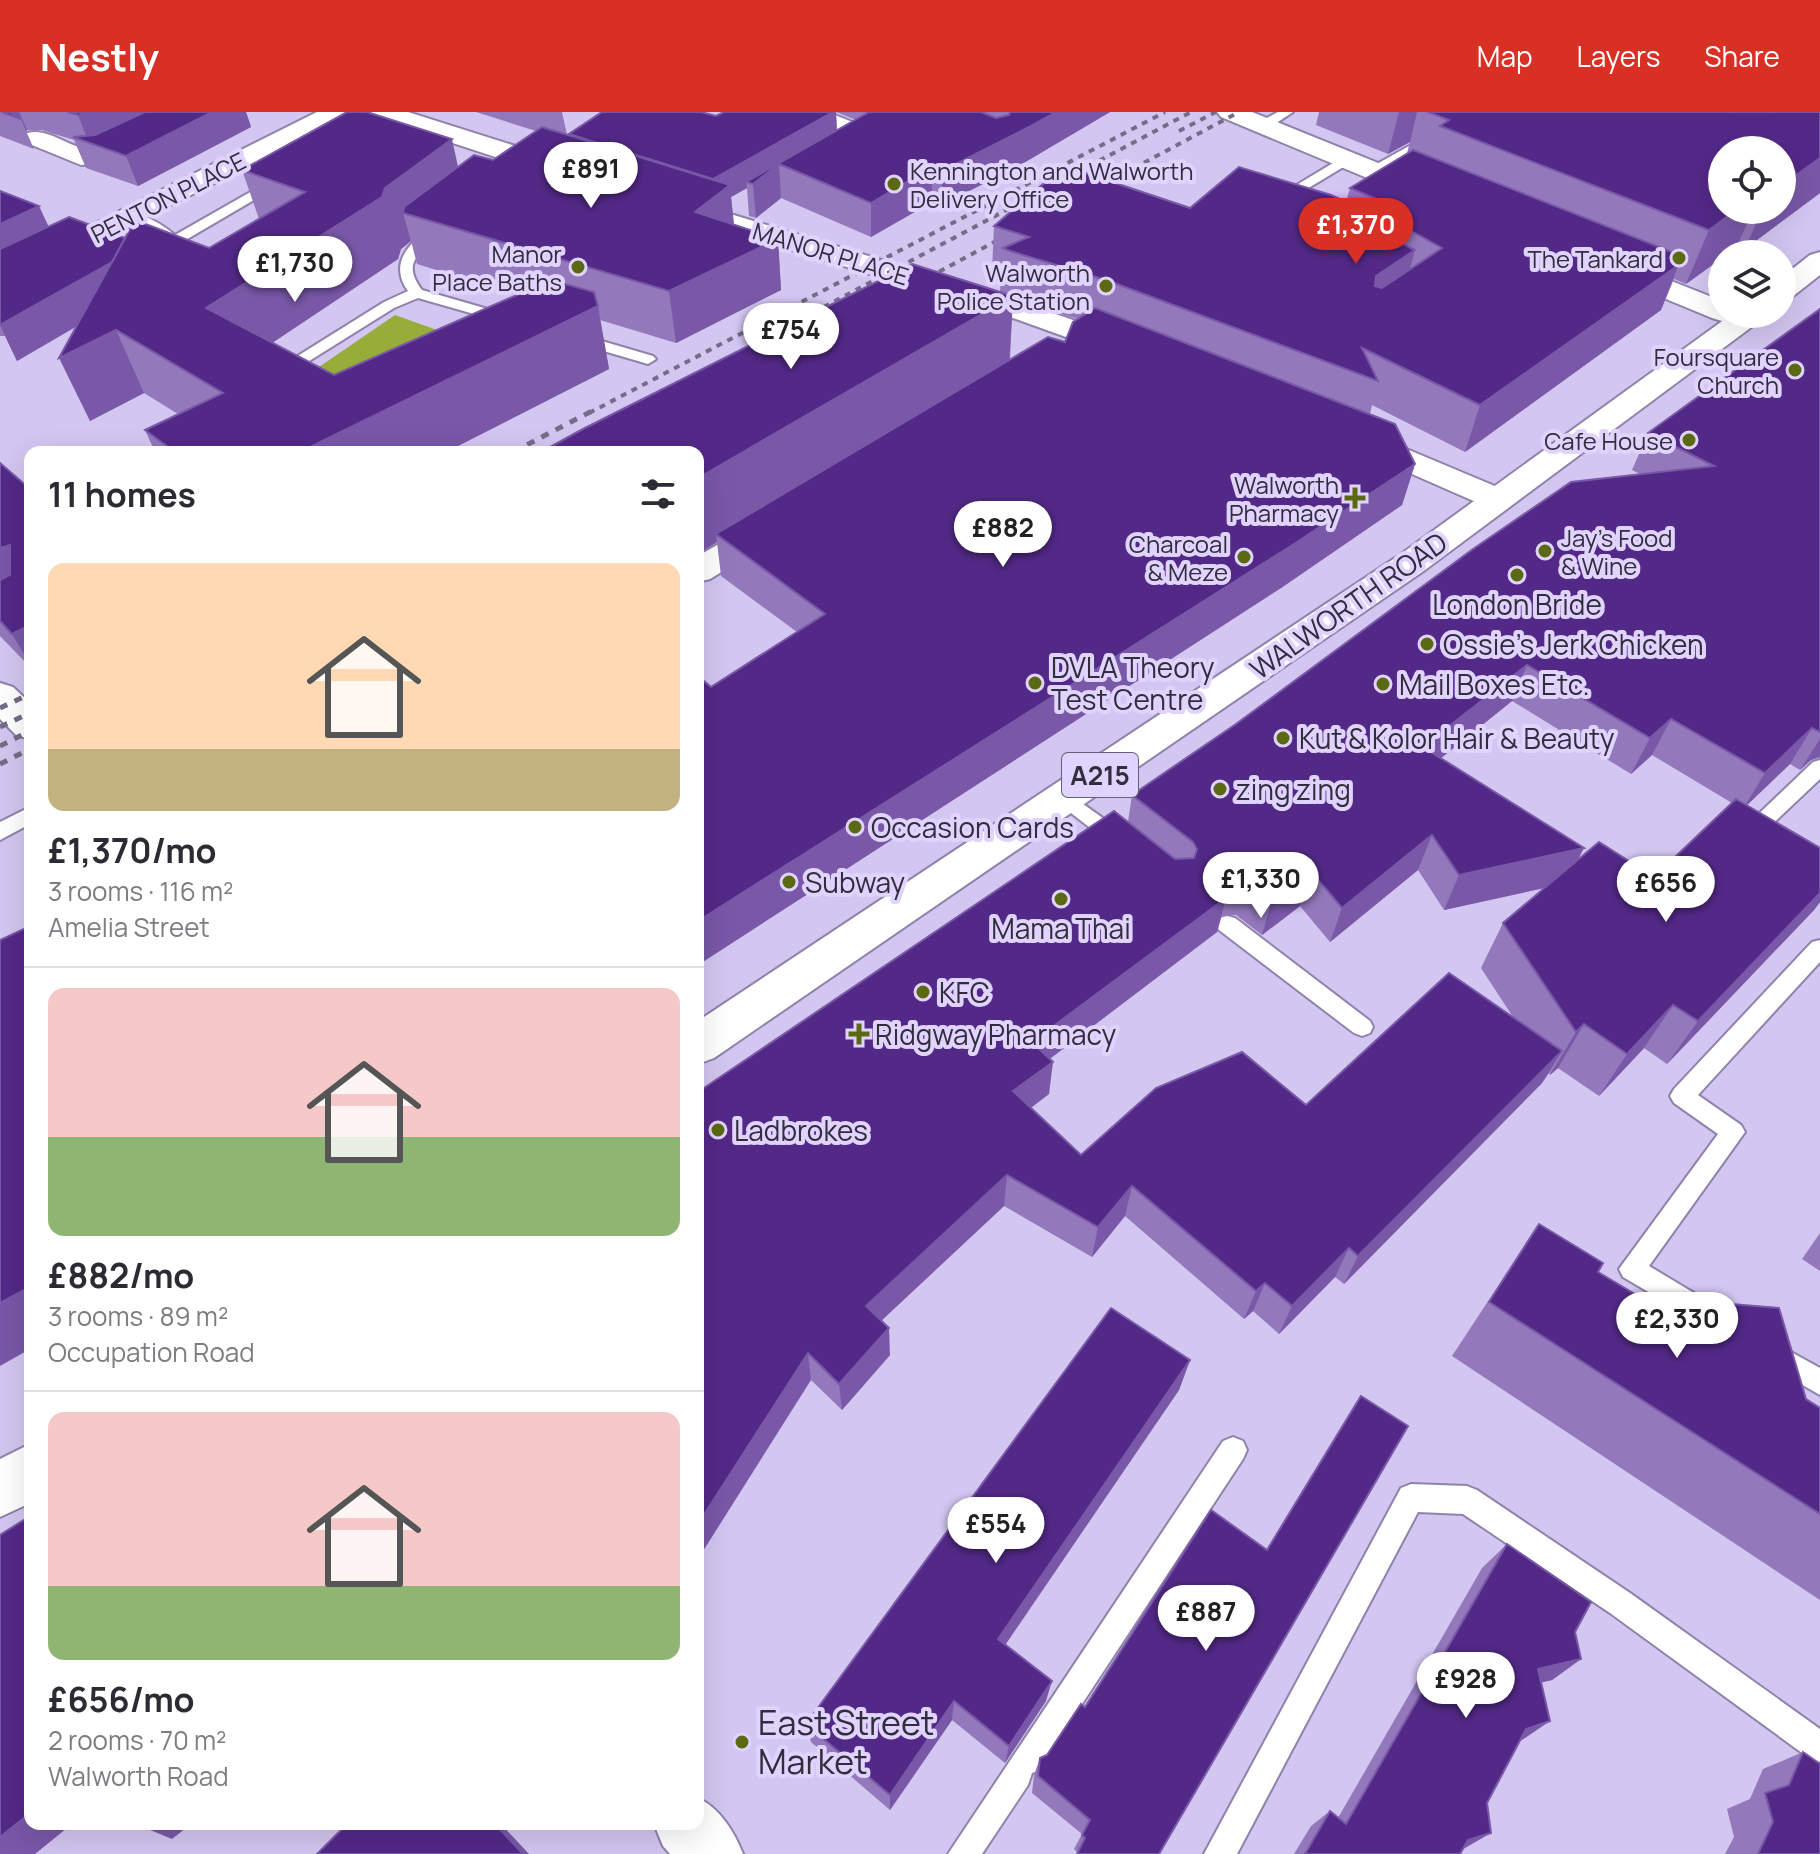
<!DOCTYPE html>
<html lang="en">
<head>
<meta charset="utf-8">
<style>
	body { margin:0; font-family:Manrope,sans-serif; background:#f7f7f7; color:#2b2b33; height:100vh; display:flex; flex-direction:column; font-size:30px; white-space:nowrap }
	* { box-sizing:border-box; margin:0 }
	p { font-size:26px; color:#7c7c81 }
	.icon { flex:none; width:44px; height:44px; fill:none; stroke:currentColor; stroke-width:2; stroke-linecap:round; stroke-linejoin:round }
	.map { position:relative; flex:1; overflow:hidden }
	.side { position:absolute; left:24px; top:334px; width:680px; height:1384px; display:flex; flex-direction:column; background:#fff; border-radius:16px; box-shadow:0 8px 32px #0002 }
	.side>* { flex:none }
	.buttons { position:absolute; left:1708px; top:24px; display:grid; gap:16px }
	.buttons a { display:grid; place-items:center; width:88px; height:88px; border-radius:50%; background:#fff; box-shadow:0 8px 32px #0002; font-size:40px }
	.price { position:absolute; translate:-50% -68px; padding:0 18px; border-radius:28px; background:#fff; color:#222; font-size:26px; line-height:52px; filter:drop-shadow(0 2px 4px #0008) }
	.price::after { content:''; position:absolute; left:50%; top:48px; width:24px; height:18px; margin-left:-12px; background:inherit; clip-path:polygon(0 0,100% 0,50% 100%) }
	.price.active { background:#d93025; color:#fff }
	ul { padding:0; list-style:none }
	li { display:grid; align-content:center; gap:16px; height:424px; padding:0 24px }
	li+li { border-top:2px solid #e1e1e2 }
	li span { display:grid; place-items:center; height:248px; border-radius:16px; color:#555 }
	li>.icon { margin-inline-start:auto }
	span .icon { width:144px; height:144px; fill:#fffc; stroke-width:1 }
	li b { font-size:34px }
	h2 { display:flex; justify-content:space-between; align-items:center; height:96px; padding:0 24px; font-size:34px }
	header { display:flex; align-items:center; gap:48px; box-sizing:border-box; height:112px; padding:0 40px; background:#d93025; color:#fff }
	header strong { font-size:38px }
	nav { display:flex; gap:44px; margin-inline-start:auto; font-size:28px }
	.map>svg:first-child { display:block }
</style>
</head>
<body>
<header>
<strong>Nestly</strong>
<nav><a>Map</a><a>Layers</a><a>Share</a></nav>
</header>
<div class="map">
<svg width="1820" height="1742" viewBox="0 0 1820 1742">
	<rect width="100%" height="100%" fill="#d3c6f1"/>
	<path fill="#97ad3a" d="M395,203L504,242L300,268Z"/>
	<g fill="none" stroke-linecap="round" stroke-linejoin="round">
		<g stroke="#8f82ab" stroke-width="4">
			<g id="lane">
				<path d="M1278,0H1293L1269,16H1259V10Z"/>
				<path d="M1470,0H1485L1378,61L1366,58Z"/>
				<path d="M1343,45L1355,48L1282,92L1270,89Z"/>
				<path d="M266,71L278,74L184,129L189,135L182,139L152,118L122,105C136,95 163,113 175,123Z"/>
				<path d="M438,116L445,120C426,140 398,146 422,178L512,204V210H502L418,186L394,196L282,266H272V260L384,190L408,179C388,152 409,126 438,116Z"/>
				<path d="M578,222L653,244L656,247L648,252L573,230V224Z"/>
				<path d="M1820,648V667L1761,723H1747L1744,718L1747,713L1813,650Z"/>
				<path d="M1065,679L1125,722L1128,727L1125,732H1111L1058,691L1055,686L1058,681Z"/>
				<path d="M30,695V712L0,728V710Z"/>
				<path d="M1227,804L1235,806L1370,909L1373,915L1370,921L1362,924L1354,921L1219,818L1216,812L1219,806Z"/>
				<path d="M1820,828V850L1698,983L1741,1013L1745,1020L1649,1154L1729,1202L1733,1210L1729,1218L1720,1222L1623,1165L1619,1157L1718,1022L1674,991L1670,984L1674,977L1812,830Z"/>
				<path d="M1773,1230L1820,1256V1283L1764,1251L1760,1242L1764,1233Z"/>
				<path d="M1233,1325L1243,1329L1247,1338L1243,1347L1038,1659L1032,1661L1028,1673L982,1742H948L1223,1329Z"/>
				<path d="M1411,1372L1467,1374L1477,1378L1630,1481L1820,1617V1650L1809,1646L1610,1501L1463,1402L1418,1400L1237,1742H1204L1401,1376Z"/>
			</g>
		</g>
		<g stroke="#8f82ab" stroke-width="4">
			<g id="street">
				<path d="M169,0H195L189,11L106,51L81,53L27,31L23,26L27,21C47,16 63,31 82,36C100,41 155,12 169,0Z"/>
				<path d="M317,0H350L346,5L0,179V159Z"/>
				<path d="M369,0H408L572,52L576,58L572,64H554L373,5Z"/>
				<path d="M791,0H827L873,18L877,23L873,28H855L795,5Z"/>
				<path d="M1217,0H1252L1440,76L1443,82L1440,88H1420L1221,5Z"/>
				<path d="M678,86L1036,195L1138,231L1142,237L1138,243L1127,246L1116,243L1016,207L668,100L664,94L668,88Z"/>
				<path d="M1613,146L1722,189V202H1735L1732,206L1722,209L1712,206L1603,161L1599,155L1603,149Z"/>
				<path d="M1359,317L1509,380L1514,387L1509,394L1497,397L1485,394L1348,334L1343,327L1348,320Z"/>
				<path d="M772,404L784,408L789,415L784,422L710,467L698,470V444L760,408Z"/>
				<path d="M0,571L13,575L30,591V627L16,623L0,607Z"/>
				<path d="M698,1686C720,1696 735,1721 743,1742H670L663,1734L654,1712H698Z"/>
			</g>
		</g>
		<g stroke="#8f82ab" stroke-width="4">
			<g id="primary">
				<path d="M1820,140V163L1792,185L1782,188V165L1810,143Z"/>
				<path d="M1732,202H1766L1761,208L1425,458L714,946L698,952V909L1401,442Z"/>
				<path d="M30,1332V1391L0,1405V1347Z"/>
			</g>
		</g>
		<use href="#lane" fill="#fff" fill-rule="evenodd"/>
		<use href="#street" fill="#fff" fill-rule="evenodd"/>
		<use href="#primary" fill="#fff" fill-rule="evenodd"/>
		<g stroke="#756c88" stroke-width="4" stroke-dasharray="6 6" stroke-linecap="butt">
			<path d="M1179,19L1216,0"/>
			<path d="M1091,79L1239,0"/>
			<path d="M918,171L1013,120"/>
			<path d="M739,240L1191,0"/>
			<path d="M589,301L1165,0"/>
		</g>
		<g stroke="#756c88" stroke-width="5" stroke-dasharray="8 8" stroke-linecap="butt">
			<path d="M513,340L592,299"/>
			<path d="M0,596L30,582"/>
			<path d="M0,615L30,601"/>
			<path d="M0,634L30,619"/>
			<path d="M0,652L30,637"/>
		</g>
	</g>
	<g fill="#9378bc" fill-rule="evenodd">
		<path d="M0,0H246L251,15L138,74L86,56L74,28L42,18H27L26,19L34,37L0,24Z"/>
		<path d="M476,0H562L567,23L569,24L716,4L724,0H1110L1027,49L942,93L932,90L871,125L781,86L756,106L749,104L747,76L731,85L734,112L778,127L781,178L676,231L600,208L609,257L446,340H155L145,318L178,302L144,281L90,309L77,214L17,249L5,224H0V79L48,115L125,126L209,136L259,107L242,58L458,55L493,48L536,19ZM836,0L856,8L837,18ZM411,129L417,152L517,183L334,263L272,231L398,147L401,137Z"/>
		<path d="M1319,0H1820V81L1745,137L1737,134L1727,142H1722V146L1686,172L1674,167L1661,198L1465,340L1372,293L1370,302L1395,312L1415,352L1402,393L1281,476L698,853V564L711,575L797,520L721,464L717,430L698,442V340H541L583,317L912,152L1000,180L1001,162L992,159L994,114L1064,54L1190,96L1239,55L1331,83L1346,90L1350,76L1407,41L1410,30L1388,42L1316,13ZM1722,38H1782V98H1722ZM1013,187L1078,207L1073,210L1065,230L1048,225L1010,247Z"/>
		<path d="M1820,197V646L1811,648L1800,658L1790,652L1747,693L1820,736V790L1814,798L1667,952L1644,936L1599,984L1558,956L1550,963L1549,961L1542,971L1344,1172L1335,1165L1279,1222L1253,1199L1244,1207L1125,1104L1092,1145L1004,1094L881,1209L890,1243L842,1298L811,1268L698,980L1128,710L1132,683L1640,362L1632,358L1648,321ZM1512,589L1631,662L1652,643L1732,691L1654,765L1578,748L1441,646ZM1418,758L1444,798L1545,776L1503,811L1481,856L1513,905L1306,993L1081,1043L1031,996L1049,982L1050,947L1217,820L1222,803H1236L1262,823L1300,794L1330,830Z"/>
		<path d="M0,351L30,377V555L0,524Z"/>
		<path d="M1539,1112L1598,1160L1645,1188L1715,1197L1720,1191L1806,1287L1820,1296V1488L1452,1244Z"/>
		<path d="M1820,1121V1159L1802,1147Z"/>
		<path d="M1190,1248L1179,1278L1005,1532L1046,1589L1005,1651L952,1608L890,1698L811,1630L806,1612Z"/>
		<path d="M1408,1314L1077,1740L1074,1737L1082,1722L1032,1681L1034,1663L1040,1646L1047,1643L1085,1595Z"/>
		<path d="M1507,1432L1575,1520L1581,1547L1552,1568L1541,1570L1520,1628L1460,1742H1294L1311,1714L1330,1699L1338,1706L1482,1456Z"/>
		<path d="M1803,1640L1820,1742H1725L1734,1725L1727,1697L1750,1687L1763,1657Z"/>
	</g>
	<g fill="#7958a8">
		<path d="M8,0H19L27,18L26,19L21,7Z"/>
		<path d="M88,0H163L89,31L78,3Z"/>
		<path d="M212,0H246L251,15L138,74L126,44Z"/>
		<path d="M833,0H836L837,25L779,52L781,86L756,106L753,72L746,70L747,76L731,85L735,124L695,100L713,67Z"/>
		<path d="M1056,0H1110L1027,49L942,93V59Z"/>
		<path d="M1399,0H1417L1410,30L1388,42Z"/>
		<path d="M452,27L465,87L403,101L411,129L401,137L398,147L230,259L206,196L385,76Z"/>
		<path d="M1820,46V81L1745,137L1762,98H1782V73Z"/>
		<path d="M932,55V90L871,125V91Z"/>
		<path d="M39,94L55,128L0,156V112Z"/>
		<path d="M1736,98H1753L1737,134L1727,142H1722V146L1686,172L1709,118Z"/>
		<path d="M778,127L781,178L676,231L669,179Z"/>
		<path d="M142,133L156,168L17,249L0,213Z"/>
		<path d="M1415,138L1403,183L1364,210L1376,164Z"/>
		<path d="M1682,144L1661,198L1465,340L1480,293Z"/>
		<path d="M1013,184L1009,254L716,422L717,430L698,442V366Z"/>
		<path d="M598,194L609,257L446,340H299Z"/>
		<path d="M116,218L144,281L90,309L59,246Z"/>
		<path d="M1415,352L1402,393L1281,476L698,853V809Z"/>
		<path d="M10,433L30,469L0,483V436Z"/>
		<path d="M30,513V552L12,522Z"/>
		<path d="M1527,553L1512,589L1410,671L1423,635Z"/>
		<path d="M1671,607L1652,643L1631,662L1650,626Z"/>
		<path d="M1812,616L1790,652L1743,697L1765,661Z"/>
		<path d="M1820,627V644L1811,648L1800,658Z"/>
		<path d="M1432,723L1418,758L1330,830L1342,796Z"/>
		<path d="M1584,736L1566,771L1444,798L1459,763Z"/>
		<path d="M1311,759L1300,794L1262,823L1272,788Z"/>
		<path d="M1227,768L1222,789L1226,786L1217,820L1028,963L1032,930L1222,776Z"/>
		<path d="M1820,781V790L1814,798L1667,952L1698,909Z"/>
		<path d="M1673,893L1644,936L1599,984L1627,942Z"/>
		<path d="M1584,912L1558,956L1550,963L1576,920Z"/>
		<path d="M1562,939L1542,971L1344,1172L1358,1144Z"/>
		<path d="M1053,950L1049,982L1010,1011L1013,979Z"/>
		<path d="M1007,1063L1004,1094L867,1222L866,1194Z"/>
		<path d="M1132,1074L1125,1104L1092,1145L1098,1115Z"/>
		<path d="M1349,1136L1335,1165L1279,1222L1292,1194Z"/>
		<path d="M1265,1171L1253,1199L1244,1207L1256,1179Z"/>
		<path d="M30,1175V1237L0,1254V1191Z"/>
		<path d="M889,1216L890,1243L842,1298L839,1272Z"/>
		<path d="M808,1241L811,1268L698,1447V1412Z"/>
		<path d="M1190,1248L1179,1278L995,1548L998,1527Z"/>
		<path d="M1581,1547L1552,1568L1510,1578L1538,1557Z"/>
		<path d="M1052,1569L1046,1589L1005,1651L1009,1634Z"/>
		<path d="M954,1589L952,1608L890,1698V1683Z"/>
		<path d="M1550,1609L1522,1628L1499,1635L1526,1617Z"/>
		<path d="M30,1701V1712H72L35,1742H0V1725Z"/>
		<path d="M140,1712H191L172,1727L138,1713Z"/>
		<path d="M495,1712H501L529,1742H523Z"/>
		<path d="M1491,1721L1465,1736L1442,1741L1468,1728Z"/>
	</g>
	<g fill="#532988" stroke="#7958a8" stroke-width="2">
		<path d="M2,0H10L21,7Z"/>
		<path d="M68,0H88L78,3Z"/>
		<path d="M145,0H212L126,44L73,25L95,23Z"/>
		<path d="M347,0H367L452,27L385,76L382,85L206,196L334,263L551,168L594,180L598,194L300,340H175L145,318L223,281L116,218L59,246L135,108L209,136L305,80L242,58Z"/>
		<path d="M602,0H701L716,4L724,0H833L713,67L569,22Z"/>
		<path d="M869,0H981L996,6L1009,3L1010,0H1056L1029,15L942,59L932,55L871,91L779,52L753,72L746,70Z"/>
		<path d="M1428,0H1820V46L1782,73V38H1722V98H1736L1709,118L1440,14L1449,8Z"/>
		<path d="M542,15L730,73L695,100L778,127L669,179L403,101L404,95L474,43L493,48Z"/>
		<path d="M1413,38L1682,144L1674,150L1680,152L1480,293L1362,236L1378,269L1106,168L1010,139L1003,136L1029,125L994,114L1064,54L1190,96L1239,55L1331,83L1373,102L1384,123L1415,138L1376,164L1375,174L1382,176L1442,136L1399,112L1387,91L1350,76Z"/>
		<path d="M0,79L39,94L0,112Z"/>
		<path d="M69,105L125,126L112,150L0,213V137Z"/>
		<path d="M912,152L1013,184L698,366V340H541L583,317Z"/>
		<path d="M1095,196L1395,312L1415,352L1291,434L698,809V564L711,575L825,502L716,422L1048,225L1065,230L1073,210Z"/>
		<path d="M1820,197V620L1812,616L1765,661L1671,607L1650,626L1527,553L1423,635L1584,736L1459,763L1432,723L1342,796L1311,759L1272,788L1245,768H1227L1222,776L1226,786L1032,930L1053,950L1013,979L1081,1043L1156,976L1242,940L1306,993L1449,861L1562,939L1358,1144L1349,1136L1292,1194L1265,1171L1256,1179L1132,1074L1098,1115L1007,1063L866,1194L889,1216L839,1272L808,1241L698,1412V980L1114,699L1175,747L1194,746L1197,737L1193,730L1132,683L1236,612L1473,437L1571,370L1714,354L1648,321Z"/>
		<path d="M0,351L30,377V513L12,522L0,509V468L10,463V433L0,436Z"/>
		<path d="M1736,687L1820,736V781L1698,909L1673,893L1627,942L1584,912L1576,920L1503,811L1599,730L1654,765Z"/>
		<path d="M30,814V1175L0,1191V828Z"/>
		<path d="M1539,1112L1603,1151L1598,1160L1645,1188L1722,1198L1720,1191L1779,1196L1806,1287L1820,1296V1402L1489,1190Z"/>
		<path d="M1111,1196L1190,1248L998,1527L1052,1569L1009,1634L954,1589L890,1683L806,1612Z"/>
		<path d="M1361,1284L1408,1314L1159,1742H1077L1085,1726L1082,1723L1090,1708L1038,1664L1040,1646L1047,1643L1081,1592L1085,1595L1211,1398L1267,1438Z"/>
		<path d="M30,1404V1701L0,1725V1423Z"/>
		<path d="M1507,1432L1591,1490L1575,1520L1581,1547L1538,1557L1550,1609L1526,1617L1487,1691L1491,1721L1468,1728L1460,1742H1305L1330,1699L1346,1712Z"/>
		<path d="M1803,1640L1820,1652V1742H1758L1773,1710L1765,1681L1789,1673Z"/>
		<path d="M347,1712H495L523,1742H317Z"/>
	</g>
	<g fill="#5a6912" stroke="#e0d3fe" stroke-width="3">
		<circle cx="894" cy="72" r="8"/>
		<circle cx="1679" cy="146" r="8"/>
		<circle cx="578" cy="155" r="8"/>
		<circle cx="1106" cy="174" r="8"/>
		<circle cx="1795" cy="258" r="8"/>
		<circle cx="1689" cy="328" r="8"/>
		<path d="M1351 374h8v8h8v8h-8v8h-8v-8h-8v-8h8z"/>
		<circle cx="1545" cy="439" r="8"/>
		<circle cx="1244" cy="445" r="8"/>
		<circle cx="1517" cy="463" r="8"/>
		<circle cx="1427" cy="532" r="8"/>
		<circle cx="1035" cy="571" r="8"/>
		<circle cx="1383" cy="572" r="8"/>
		<circle cx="1283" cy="626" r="8"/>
		<circle cx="1220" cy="677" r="8"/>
		<circle cx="855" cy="715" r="8"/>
		<circle cx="789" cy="770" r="8"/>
		<circle cx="1061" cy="787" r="8"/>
		<circle cx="923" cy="880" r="8"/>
		<path d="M855 910h8v8h8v8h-8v8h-8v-8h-8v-8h8z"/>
		<circle cx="718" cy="1018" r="8"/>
		<circle cx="742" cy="1630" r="8"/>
	</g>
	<g text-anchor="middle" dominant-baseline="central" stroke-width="8" stroke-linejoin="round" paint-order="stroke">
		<g font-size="24" fill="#322d3e" stroke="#e0d3fe" text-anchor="end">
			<text x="910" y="58" text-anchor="start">Kennington and Walworth<tspan x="910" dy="28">Delivery Office</tspan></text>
			<text x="562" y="141">Manor<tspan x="562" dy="28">Place Baths</tspan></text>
			<text x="1663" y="146">The Tankard</text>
			<text x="1090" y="160">Walworth<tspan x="1090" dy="28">Police Station</tspan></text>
			<text x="1779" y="244">Foursquare<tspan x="1779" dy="28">Church</tspan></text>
			<text x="1673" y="328">Cafe House</text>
			<text x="1339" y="372">Walworth<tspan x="1339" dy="28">Pharmacy</tspan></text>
			<text x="1561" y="425" text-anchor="start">Jay's Food<tspan x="1561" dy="28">&amp; Wine</tspan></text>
			<text x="1228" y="431">Charcoal<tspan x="1228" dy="28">&amp; Meze</tspan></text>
		</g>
		<g font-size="24" fill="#322d3e" stroke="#e0d3fe">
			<text transform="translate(168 85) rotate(-27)">PENTON PLACE</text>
			<text transform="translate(831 141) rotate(17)">MANOR PLACE</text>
		</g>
		<rect fill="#e0d3fe" stroke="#665f78" stroke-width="2" x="1062" y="641" width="76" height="44" rx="6"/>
		<g font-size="26" font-weight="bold" fill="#322d3e">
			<text x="1100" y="663">A215</text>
		</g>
		<g font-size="28" fill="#322d3e" stroke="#e0d3fe" text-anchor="start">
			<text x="1517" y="492" text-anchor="middle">London Bride</text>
			<text x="1443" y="532">Ossie's Jerk Chicken</text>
			<text x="1051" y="555">DVLA Theory<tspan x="1051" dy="32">Test Centre</tspan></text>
			<text x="1399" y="572">Mail Boxes Etc.</text>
			<text x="1299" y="626">Kut &amp; Kolor Hair &amp; Beauty</text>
			<text x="1236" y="677">zing zing</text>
			<text x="871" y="715">Occasion Cards</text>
			<text x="805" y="770">Subway</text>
			<text x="1061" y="816" text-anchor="middle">Mama Thai</text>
			<text x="939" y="880">KFC</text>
			<text x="875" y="922">Ridgway Pharmacy</text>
			<text x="734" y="1018">Ladbrokes</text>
		</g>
		<g font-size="28" fill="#322d3e" stroke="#e0d3fe">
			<text transform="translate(1348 493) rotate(-35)">WALWORTH ROAD</text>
		</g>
		<g font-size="34" fill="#322d3e" stroke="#e0d3fe" text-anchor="start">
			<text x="758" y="1610">East Street<tspan x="758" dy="39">Market</tspan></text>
		</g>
	</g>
</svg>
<div class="buttons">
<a><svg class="icon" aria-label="locate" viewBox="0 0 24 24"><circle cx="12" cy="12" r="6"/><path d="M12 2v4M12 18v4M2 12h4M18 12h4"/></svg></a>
<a><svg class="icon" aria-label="layers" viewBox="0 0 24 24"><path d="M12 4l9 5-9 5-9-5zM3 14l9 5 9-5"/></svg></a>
</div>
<b class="price" style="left:591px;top:98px">£891</b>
<b class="price active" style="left:1356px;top:154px">£1,370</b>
<b class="price" style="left:295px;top:192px">£1,730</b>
<b class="price" style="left:791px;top:259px">£754</b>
<b class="price" style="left:1003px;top:457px">£882</b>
<b class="price" style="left:1261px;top:808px">£1,330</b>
<b class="price" style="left:1666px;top:812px">£656</b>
<b class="price" style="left:1677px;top:1248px">£2,330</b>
<b class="price" style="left:996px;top:1453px">£554</b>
<b class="price" style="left:1206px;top:1541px">£887</b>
<b class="price" style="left:1466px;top:1608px">£928</b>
<section class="side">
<h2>11 homes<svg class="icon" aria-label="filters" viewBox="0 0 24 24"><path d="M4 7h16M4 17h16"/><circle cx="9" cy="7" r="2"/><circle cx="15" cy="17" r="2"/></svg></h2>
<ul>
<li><span style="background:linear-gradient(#ffd9b3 75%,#c2b280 0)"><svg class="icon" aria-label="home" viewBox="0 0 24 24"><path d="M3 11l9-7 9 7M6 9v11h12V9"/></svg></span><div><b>£1,370/mo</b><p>3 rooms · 116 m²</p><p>Amelia Street</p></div></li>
<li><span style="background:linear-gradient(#f6c9c9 60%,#8fb573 0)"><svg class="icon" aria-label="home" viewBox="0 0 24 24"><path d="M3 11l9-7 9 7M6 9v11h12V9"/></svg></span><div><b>£882/mo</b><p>3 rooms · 89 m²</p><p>Occupation Road</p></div></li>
<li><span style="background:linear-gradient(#f6c9c9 70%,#8fb573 0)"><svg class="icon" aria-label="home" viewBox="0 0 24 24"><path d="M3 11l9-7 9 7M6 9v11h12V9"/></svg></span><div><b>£656/mo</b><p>2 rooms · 70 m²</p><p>Walworth Road</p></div></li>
</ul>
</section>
</div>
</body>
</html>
